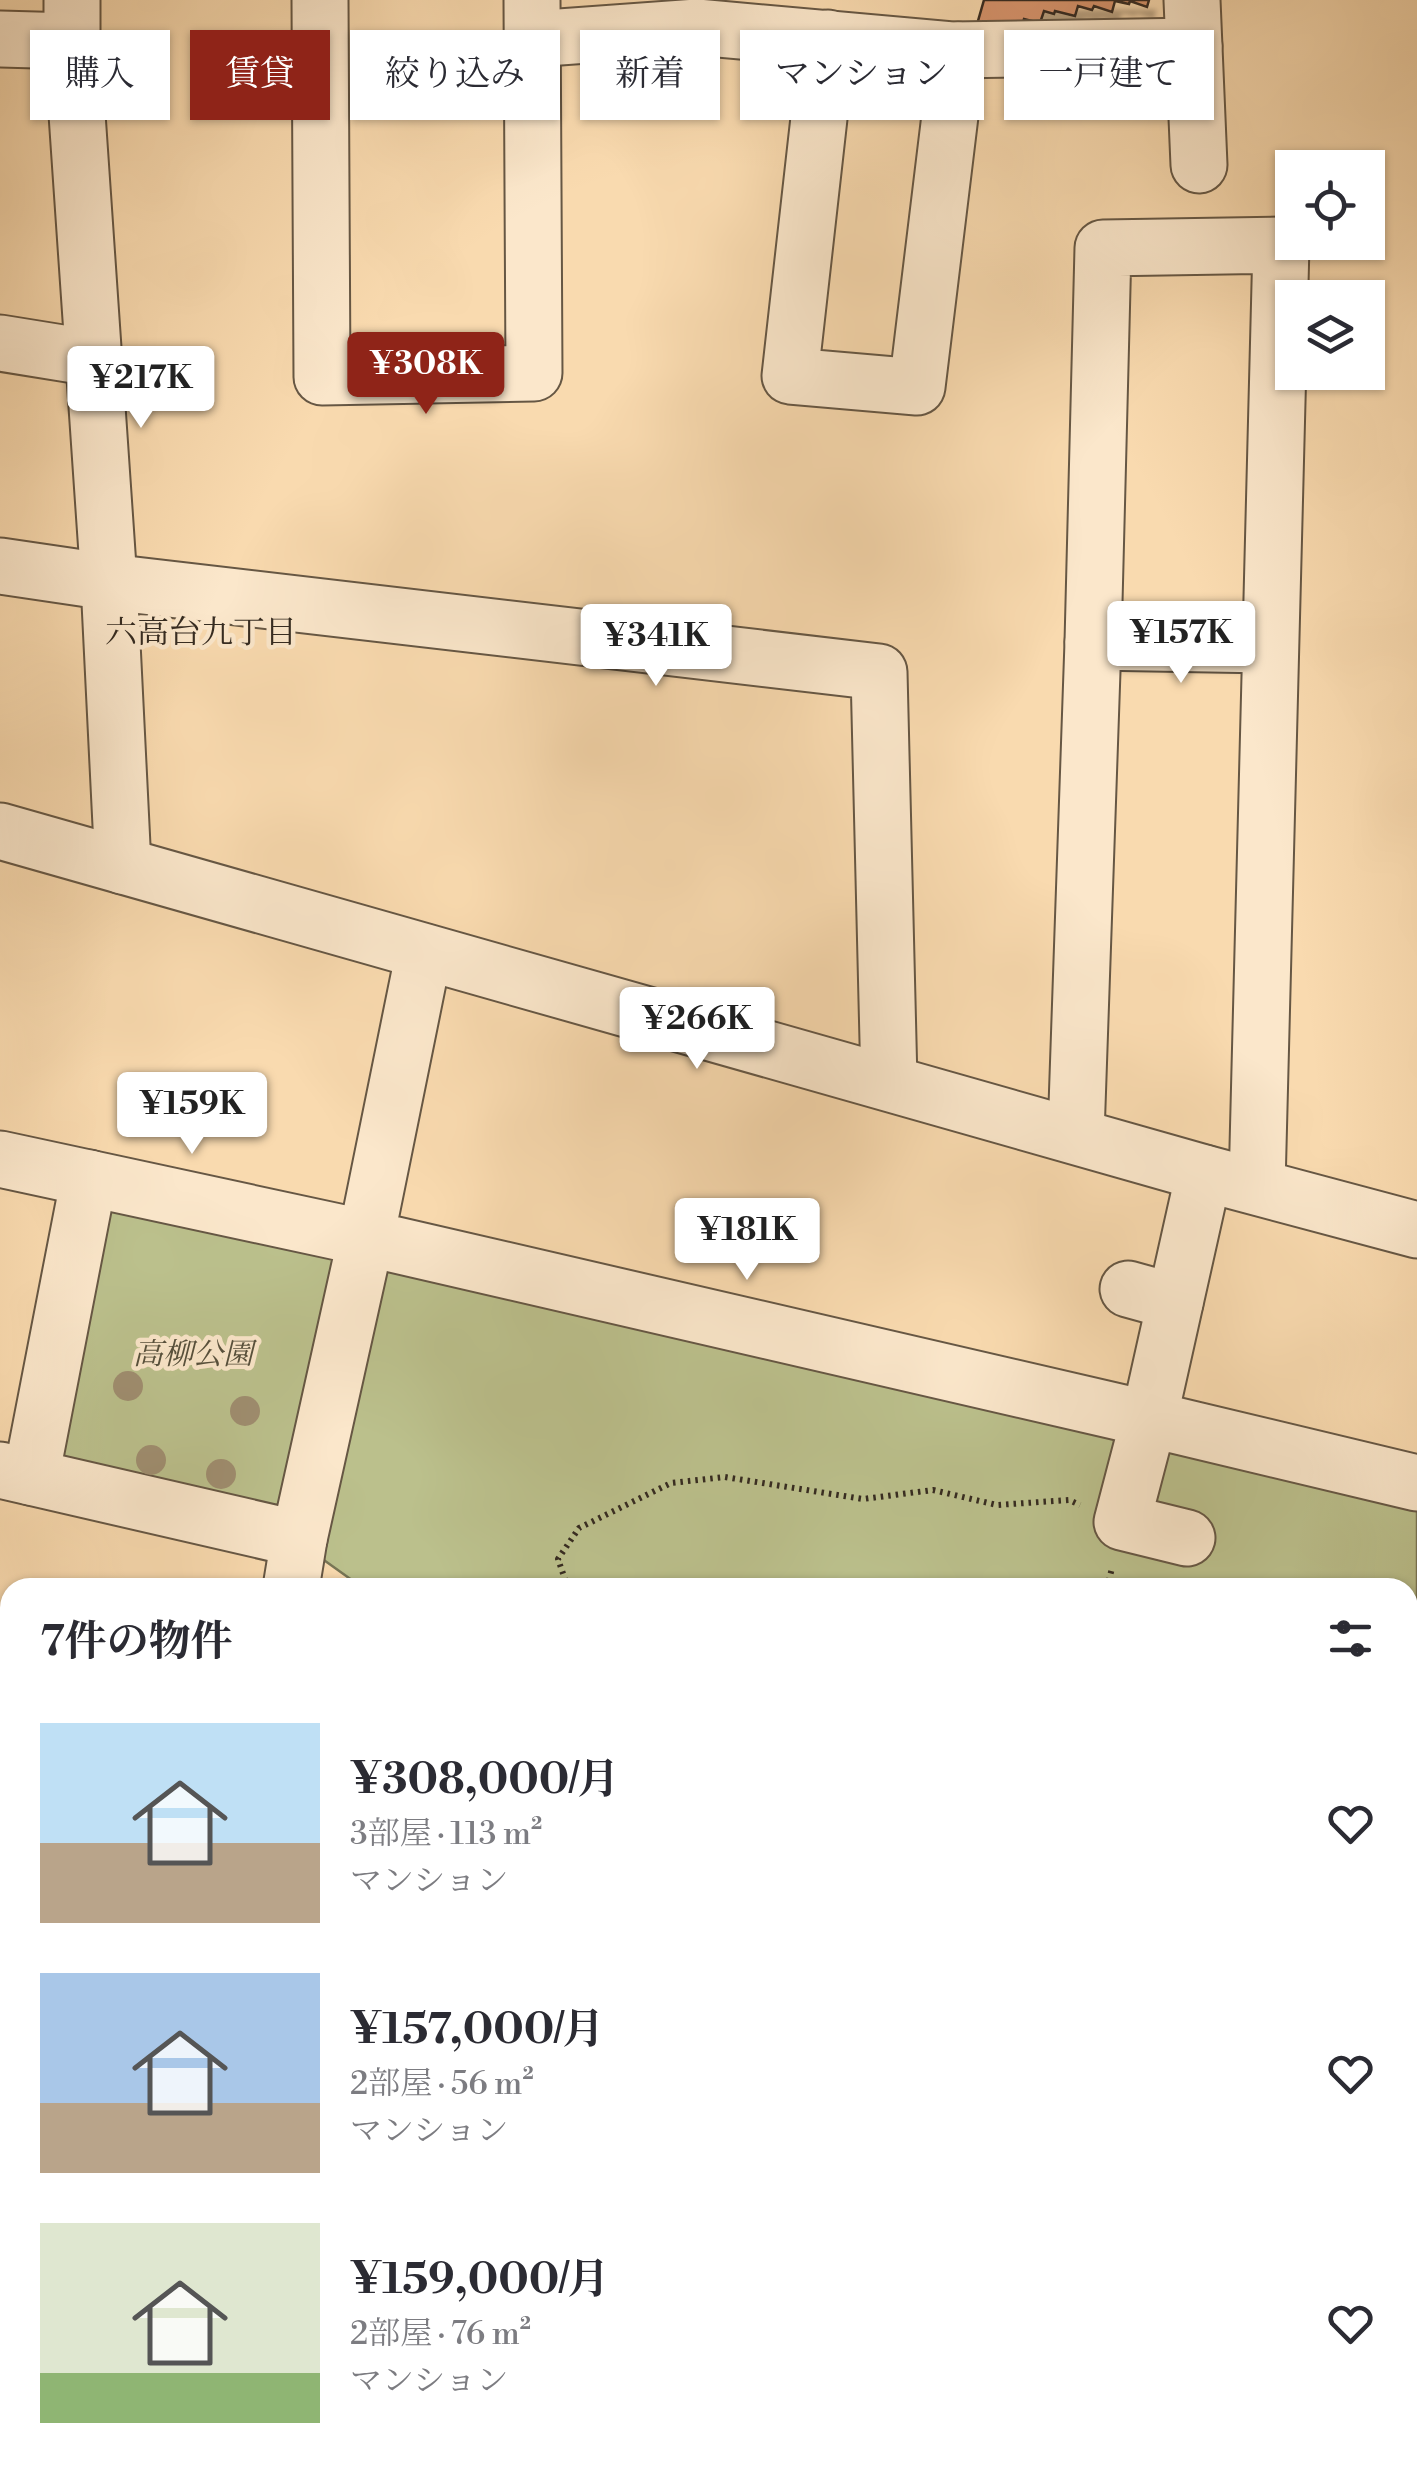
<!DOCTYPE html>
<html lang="ja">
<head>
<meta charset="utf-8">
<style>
	body { margin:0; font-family:"Libre Bodoni","Noto Serif JP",serif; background:#f7f7f7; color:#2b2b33; height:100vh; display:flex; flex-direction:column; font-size:38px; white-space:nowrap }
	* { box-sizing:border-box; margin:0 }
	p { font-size:32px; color:#7c7c81 }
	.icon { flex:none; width:55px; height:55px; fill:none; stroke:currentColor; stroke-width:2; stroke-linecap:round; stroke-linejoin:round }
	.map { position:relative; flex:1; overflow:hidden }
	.panel { position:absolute; left:0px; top:1578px; width:1418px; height:892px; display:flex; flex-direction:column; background:#fff; border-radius:30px 30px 0 0; box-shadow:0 2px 8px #0004 }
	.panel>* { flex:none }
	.hud { position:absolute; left:30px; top:30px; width:1358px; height:90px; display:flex; gap:20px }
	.buttons { position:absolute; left:1275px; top:150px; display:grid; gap:20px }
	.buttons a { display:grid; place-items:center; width:110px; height:110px; border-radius:0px; background:#fff; box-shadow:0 2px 8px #0004; font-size:50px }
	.price { position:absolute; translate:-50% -85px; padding:0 22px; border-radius:10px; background:#fff; color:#222; font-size:32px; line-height:65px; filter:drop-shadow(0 2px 5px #0008) }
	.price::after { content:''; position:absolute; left:50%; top:60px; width:30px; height:22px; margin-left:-15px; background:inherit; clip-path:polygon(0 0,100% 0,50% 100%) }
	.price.on { background:#8f2418; color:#fff }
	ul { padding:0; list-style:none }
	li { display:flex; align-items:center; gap:30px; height:250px; padding:0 40px }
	li span { display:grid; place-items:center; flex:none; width:280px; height:200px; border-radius:0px; color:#555 }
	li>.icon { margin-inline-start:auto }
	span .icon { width:120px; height:120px; fill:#fffc; stroke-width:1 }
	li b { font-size:42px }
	h2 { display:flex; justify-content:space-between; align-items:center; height:120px; padding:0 40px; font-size:42px }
	.tag { padding:0 35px; border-radius:0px; background:#fff; box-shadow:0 2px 8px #0004; font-size:35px; line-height:90px }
	.tag.on { background:#8f2418; color:#fff }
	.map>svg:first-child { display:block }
</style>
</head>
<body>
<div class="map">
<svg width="1417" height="2469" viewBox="0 0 1417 2469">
	<defs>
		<filter id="shadow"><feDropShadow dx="6" dy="11" stdDeviation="2.5" flood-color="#0004"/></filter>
	</defs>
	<rect width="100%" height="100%" fill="#f9daaf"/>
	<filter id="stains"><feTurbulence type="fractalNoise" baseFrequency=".002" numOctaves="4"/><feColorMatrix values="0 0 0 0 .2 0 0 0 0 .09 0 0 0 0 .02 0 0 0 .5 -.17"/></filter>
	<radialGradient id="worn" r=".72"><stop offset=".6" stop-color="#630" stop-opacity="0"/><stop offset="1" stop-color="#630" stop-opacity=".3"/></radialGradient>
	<g fill="#bbc08c" stroke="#787656" stroke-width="2.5">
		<path d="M111,1200L325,1249L341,1270L290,1501L270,1518L68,1471L47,1442Z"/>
		<path d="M397,1262L1417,1502V2058L1408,2057V1588H363L314,1553L368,1285Z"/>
	</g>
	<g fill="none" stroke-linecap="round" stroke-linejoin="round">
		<g stroke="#758079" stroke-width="11">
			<path d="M0,2125H10"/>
			<path d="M1408,2432H1417"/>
		</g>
	</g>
	<path fill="#d7946d" stroke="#352b21" stroke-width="2.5" filter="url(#shadow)" d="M984,0H1149L1147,7L1130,1L1129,4L1115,1L1112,12L1094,6L1092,10L1078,6L1075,16L1055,11L1054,14L1044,11L1040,23L1024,19L1022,26L1007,29L978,21Z"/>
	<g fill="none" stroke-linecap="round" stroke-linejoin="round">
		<g stroke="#665744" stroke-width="59">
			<g id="minor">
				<path d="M72,0V41L109,582L123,866"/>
				<path d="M320,0L322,377L534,373L532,0"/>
				<path d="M1192,0L1199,165"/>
				<path d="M828,38L790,376L917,387L958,50"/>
				<path d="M0,39L72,41"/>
				<path d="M532,39L697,27L952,50L1194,46"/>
				<path d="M0,343L93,358"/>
				<path d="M0,566L109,582L879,672L889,1082"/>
				<path d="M1093,642L1269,645"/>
				<path d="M0,831L1204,1173L1417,1230"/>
				<path d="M424,952L366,1238L1149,1419L1204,1173"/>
				<path d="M1076,1135L1093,642L1103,248L1281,245L1257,1186"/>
				<path d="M0,1159L366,1238L299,1539L0,1470"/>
				<path d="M1128,1289L1175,1302"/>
				<path d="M31,1477L89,1178"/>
				<path d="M1187,1538L1122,1522L1149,1419L1417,1483"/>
				<path d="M291,1588L299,1539"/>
				<path d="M0,1652L10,1654"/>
				<path d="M0,1727H10"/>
				<path d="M0,2337L10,2338"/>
				<path d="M274,2460L275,2469"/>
				<path d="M422,2460V2469"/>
				<path d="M569,2460L592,2469"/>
				<path d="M980,2460L998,2469"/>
				<path d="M1210,2460L1239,2469"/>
				<path d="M0,2462L63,2460"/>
				<path d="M782,2469L786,2460"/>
			</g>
		</g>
		<g stroke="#352b21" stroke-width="6" stroke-dasharray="2.5 5" stroke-linecap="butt">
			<path d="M568,1588L558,1559L579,1528L671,1483L725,1477L863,1499L933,1490L997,1505L1069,1500L1080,1505"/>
			<path d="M1107,1588L1112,1568"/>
		</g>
		<use href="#minor" stroke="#fbe7cb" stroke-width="55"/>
	</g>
	<g fill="#9f8e70">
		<circle cx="128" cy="1386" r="15"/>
		<circle cx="245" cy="1411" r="15"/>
		<circle cx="151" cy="1460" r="15"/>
		<circle cx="221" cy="1474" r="15"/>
	</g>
	<g text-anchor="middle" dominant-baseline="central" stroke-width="9" stroke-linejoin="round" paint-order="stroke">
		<g font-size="30" font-style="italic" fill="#56503c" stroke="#fbe7cb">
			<text x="193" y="1355">高柳公園</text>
		</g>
		<g font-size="32" fill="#352b21" stroke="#fbe7cb">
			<text x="201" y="633">六高台九丁目</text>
		</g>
	</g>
	<rect width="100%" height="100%" filter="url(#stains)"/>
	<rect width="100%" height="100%" fill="url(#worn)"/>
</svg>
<div class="buttons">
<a><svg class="icon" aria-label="locate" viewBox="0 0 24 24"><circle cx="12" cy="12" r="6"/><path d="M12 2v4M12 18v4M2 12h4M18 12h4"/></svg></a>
<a><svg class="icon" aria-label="layers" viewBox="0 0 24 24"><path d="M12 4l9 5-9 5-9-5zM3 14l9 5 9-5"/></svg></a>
</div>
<b class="price on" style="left:426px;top:417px">¥308K</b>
<b class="price" style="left:141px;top:431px">¥217K</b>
<b class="price" style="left:1181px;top:686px">¥157K</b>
<b class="price" style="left:656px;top:689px">¥341K</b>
<b class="price" style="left:697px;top:1072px">¥266K</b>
<b class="price" style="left:192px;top:1157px">¥159K</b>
<b class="price" style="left:747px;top:1283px">¥181K</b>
<div class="hud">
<a class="tag">購入</a>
<a class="tag on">賃貸</a>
<a class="tag">絞り込み</a>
<a class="tag">新着</a>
<a class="tag">マンション</a>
<a class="tag">一戸建て</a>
</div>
<section class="panel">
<h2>7件の物件<svg class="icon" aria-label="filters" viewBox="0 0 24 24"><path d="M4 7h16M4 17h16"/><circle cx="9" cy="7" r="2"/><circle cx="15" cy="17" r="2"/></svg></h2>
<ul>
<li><span style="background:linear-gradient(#bfe0f5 60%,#b9a48a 0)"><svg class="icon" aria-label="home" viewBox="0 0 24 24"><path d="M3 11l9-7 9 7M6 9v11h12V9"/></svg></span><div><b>¥308,000/月</b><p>3部屋 · 113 m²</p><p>マンション</p></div><svg class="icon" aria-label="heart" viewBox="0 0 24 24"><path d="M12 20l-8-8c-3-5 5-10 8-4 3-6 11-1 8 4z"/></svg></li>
<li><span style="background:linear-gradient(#a9c7e8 65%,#b9a48a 0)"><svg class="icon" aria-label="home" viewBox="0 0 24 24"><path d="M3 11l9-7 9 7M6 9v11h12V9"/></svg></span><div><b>¥157,000/月</b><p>2部屋 · 56 m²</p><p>マンション</p></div><svg class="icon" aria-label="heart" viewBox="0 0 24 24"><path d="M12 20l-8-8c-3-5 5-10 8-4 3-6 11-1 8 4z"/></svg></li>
<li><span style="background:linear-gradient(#dfe7d0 75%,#8fb573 0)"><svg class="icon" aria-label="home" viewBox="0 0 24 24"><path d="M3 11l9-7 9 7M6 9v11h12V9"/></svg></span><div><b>¥159,000/月</b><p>2部屋 · 76 m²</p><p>マンション</p></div><svg class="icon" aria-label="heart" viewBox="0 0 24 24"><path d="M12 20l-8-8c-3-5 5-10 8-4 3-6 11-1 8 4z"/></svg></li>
</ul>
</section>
</div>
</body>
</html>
